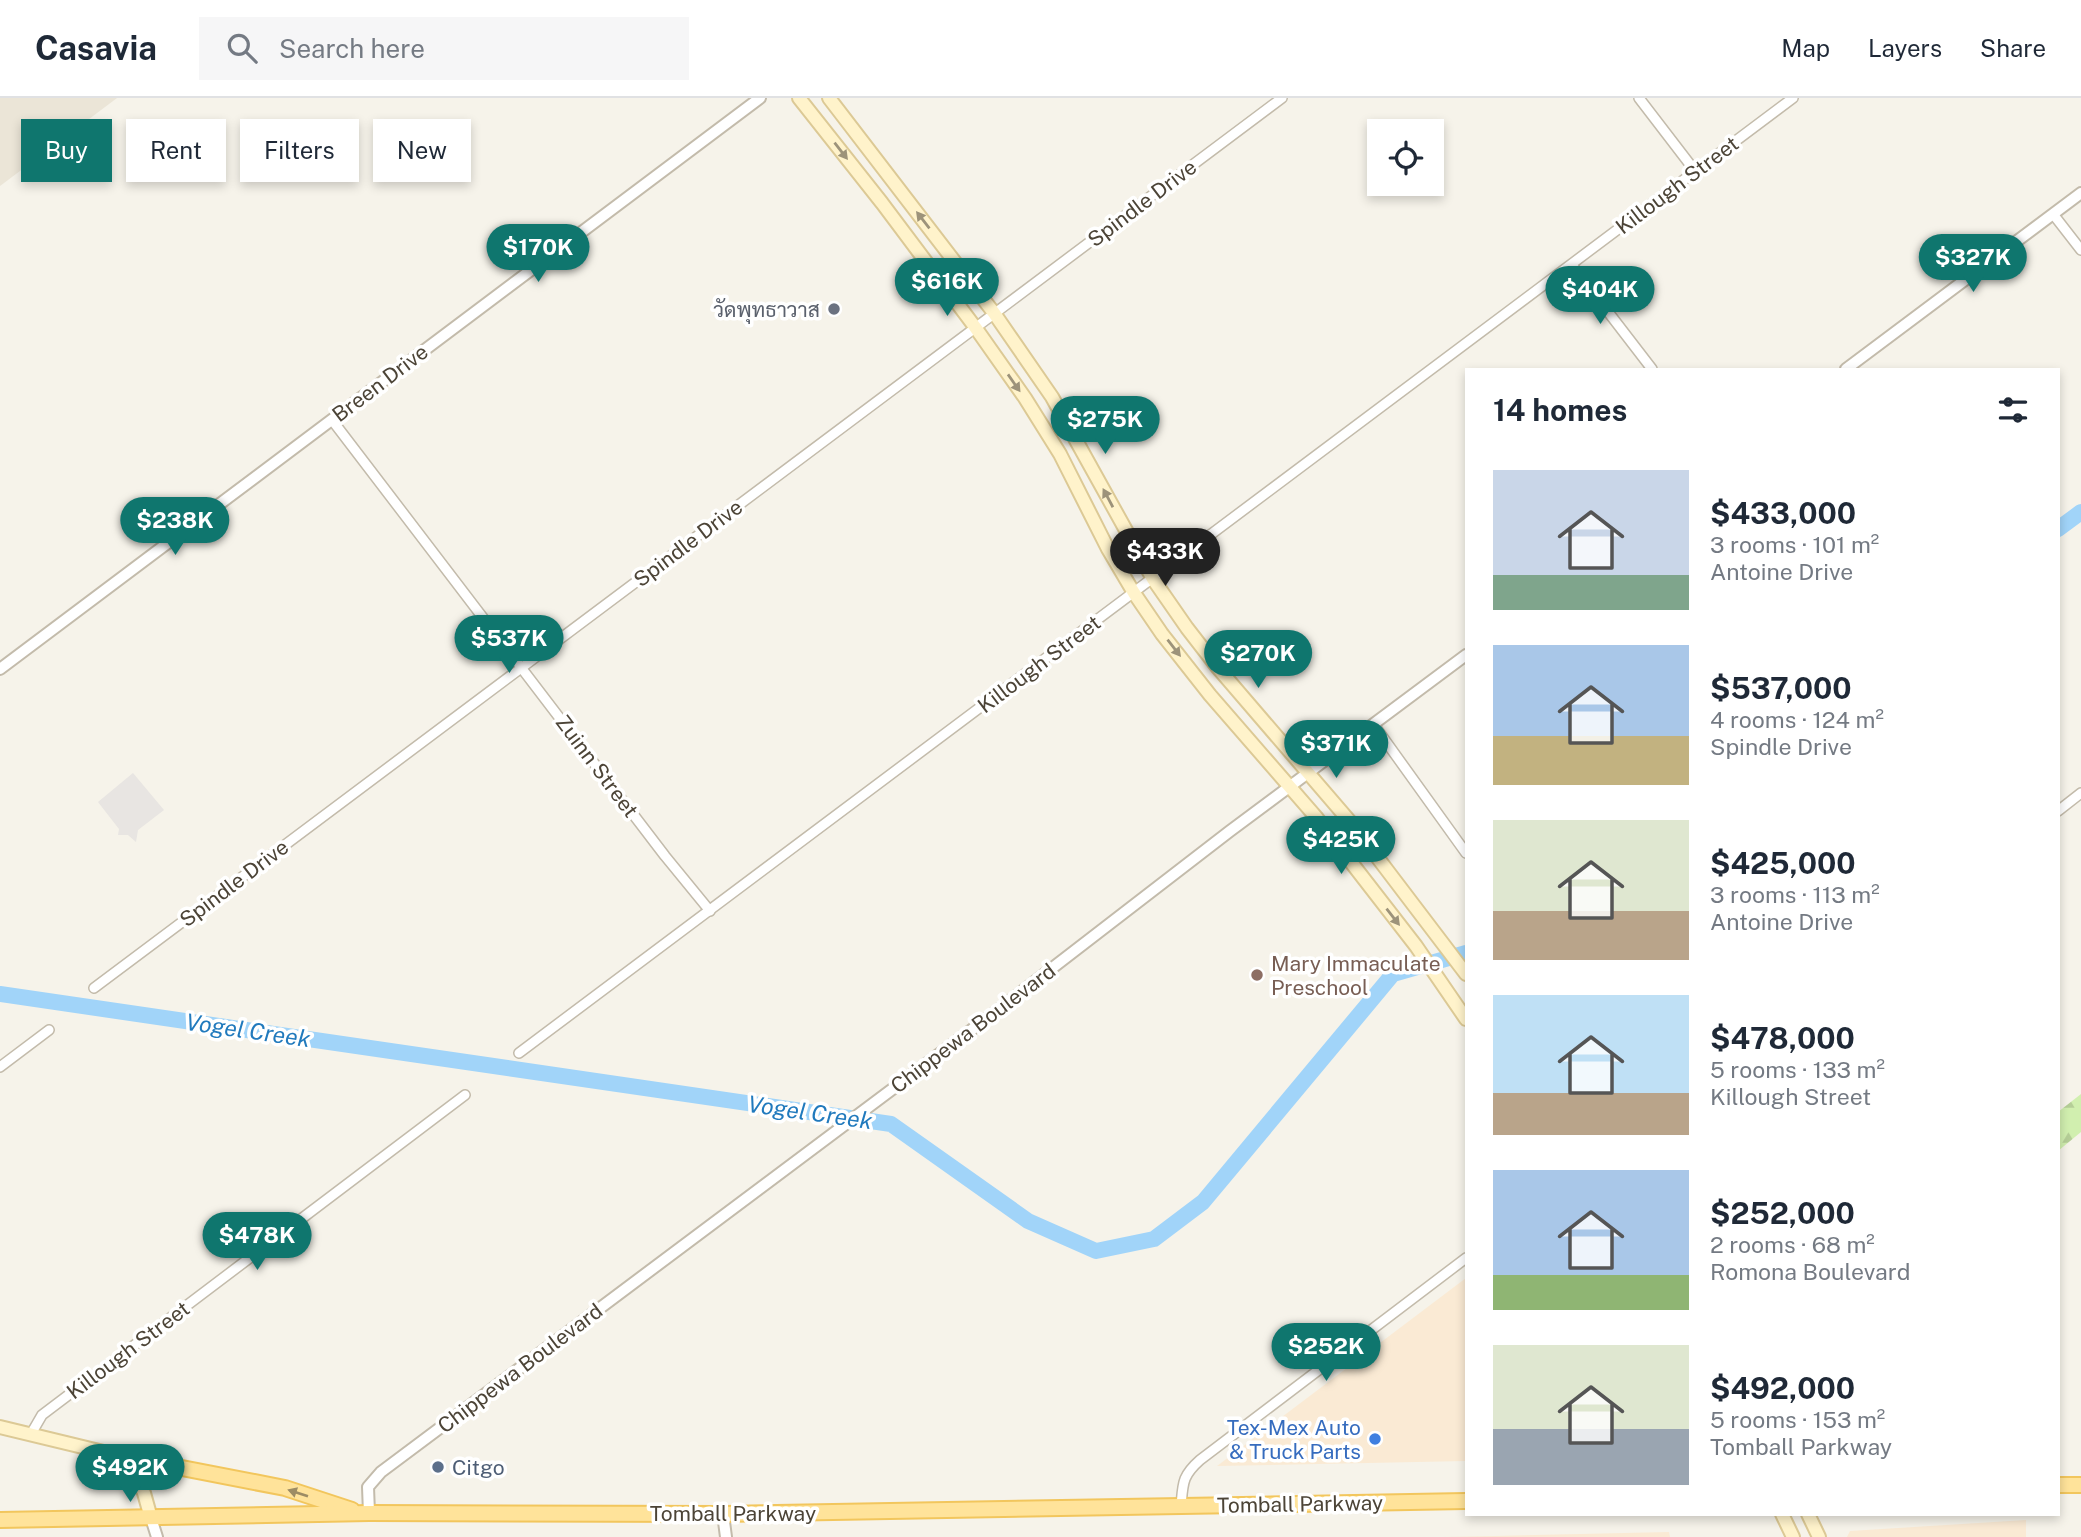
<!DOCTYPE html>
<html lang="en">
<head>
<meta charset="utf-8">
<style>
	body { margin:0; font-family:"Public Sans",Sarabun,sans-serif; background:#f6f6f7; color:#1f2937; height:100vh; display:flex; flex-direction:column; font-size:26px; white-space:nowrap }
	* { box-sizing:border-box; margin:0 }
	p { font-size:23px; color:#747a83 }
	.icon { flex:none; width:38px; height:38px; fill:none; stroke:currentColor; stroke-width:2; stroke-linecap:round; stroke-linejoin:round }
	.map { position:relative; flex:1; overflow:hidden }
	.drawer { position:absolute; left:1465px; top:270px; width:595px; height:1148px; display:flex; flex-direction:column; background:#fff; border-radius:0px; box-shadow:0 4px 10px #0003 }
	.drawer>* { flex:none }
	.hud { position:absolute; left:21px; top:21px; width:665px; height:63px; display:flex; gap:14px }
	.tools { position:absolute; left:1367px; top:21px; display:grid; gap:14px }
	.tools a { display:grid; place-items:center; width:77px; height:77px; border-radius:0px; background:#fff; box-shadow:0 4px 10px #0003; font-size:35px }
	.price { position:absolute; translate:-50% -60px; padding:0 16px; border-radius:24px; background:#0f766e; color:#fff; font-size:23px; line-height:46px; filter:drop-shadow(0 2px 4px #0008) }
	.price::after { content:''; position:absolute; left:50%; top:42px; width:21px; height:16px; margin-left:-10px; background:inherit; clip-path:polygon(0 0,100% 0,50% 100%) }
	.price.active { background:#222; color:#fff }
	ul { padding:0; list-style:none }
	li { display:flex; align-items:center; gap:21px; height:175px; padding:0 28px }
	li span { display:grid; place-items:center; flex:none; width:196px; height:140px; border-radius:0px; color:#555 }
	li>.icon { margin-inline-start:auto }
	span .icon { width:84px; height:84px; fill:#fffc; stroke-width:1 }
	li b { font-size:30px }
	h2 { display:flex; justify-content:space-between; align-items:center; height:84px; padding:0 28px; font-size:30px }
	.tag { padding:0 24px; border-radius:0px; background:#fff; box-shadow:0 4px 10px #0003; font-size:24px; line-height:63px }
	.tag.active { background:#0f766e; color:#fff }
	header { display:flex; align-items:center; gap:42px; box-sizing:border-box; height:98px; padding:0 35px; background:#fff; border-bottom:2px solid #e0e1e3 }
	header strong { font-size:33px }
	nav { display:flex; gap:38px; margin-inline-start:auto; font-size:24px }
	.search { width:490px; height:63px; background:#f6f6f7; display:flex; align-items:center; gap:18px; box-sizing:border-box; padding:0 24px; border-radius:0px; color:#747a83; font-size:26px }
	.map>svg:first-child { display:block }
</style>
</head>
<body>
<header>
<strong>Casavia</strong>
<div class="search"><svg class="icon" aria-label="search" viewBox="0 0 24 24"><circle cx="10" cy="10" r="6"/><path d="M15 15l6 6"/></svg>Search here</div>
<nav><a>Map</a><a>Layers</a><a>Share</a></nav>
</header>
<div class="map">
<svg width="2081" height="1439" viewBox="0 0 2081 1439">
	<defs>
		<pattern id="forest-firs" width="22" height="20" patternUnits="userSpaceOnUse" patternTransform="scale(1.75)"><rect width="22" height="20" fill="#d1efaf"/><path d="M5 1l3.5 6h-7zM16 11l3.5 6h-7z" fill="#b5ce97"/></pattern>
	</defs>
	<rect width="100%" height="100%" fill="#f6f3ea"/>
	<path fill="#ebe5d7" d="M0,0H117L0,88Z"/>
	<g fill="#faead4">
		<path d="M1466,1180V1363L1217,1368Z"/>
		<path d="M2026,1422V1439H1847L1850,1433Z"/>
		<path d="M1669,1434L1670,1439H1442L1494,1438Z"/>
	</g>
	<path fill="url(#forest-firs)" d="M2081,996V1034L2058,1053V1014Z"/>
	<path fill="#e8e5e2" d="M133,675L164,712L138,732L136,744L128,737H118L119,731L98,704Z"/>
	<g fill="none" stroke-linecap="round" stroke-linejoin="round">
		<g stroke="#a1d4f9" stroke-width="16">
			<path d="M2058,431L2081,414"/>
			<path d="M0,896L891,1026L1028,1123L1096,1153L1154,1141L1203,1104L1393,876L1466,855"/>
		</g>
		<g stroke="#c3bbab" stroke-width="12">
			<g id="minor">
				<path d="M1639,0L1695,73"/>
				<path d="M2053,116L2081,152"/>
				<path d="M1572,167L1652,271"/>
				<path d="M332,322L665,758L710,813"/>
				<path d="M1374,627L1466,755"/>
				<path d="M2058,713L2081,695"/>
				<path d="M94,890L1282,0"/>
				<path d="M519,955L1793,0"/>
				<path d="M0,969L49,932"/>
				<path d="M31,1336L42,1317L465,997"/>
				<path d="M1181,1408C1183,1385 1182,1378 1200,1362L1466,1160"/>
			</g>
		</g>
		<g stroke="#c3bbab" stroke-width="14">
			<g id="tertiary">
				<path d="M1846,271L2081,95"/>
				<path d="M0,571L760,0"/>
				<path d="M369,1415L368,1389L381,1374L994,915L1230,733L1466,557"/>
				<path d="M723,1416L726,1439"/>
				<path d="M151,1420L157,1439"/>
			</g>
		</g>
		<g stroke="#dcc995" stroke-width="16">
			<g id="secondary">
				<path d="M799,0L882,105L975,229L1025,300L1060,356L1108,451L1134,495L1162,536L1210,597L1316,719L1416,848L1466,921"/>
				<path d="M829,0L994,215L1052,299L1153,481L1187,530L1218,570L1352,726L1466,876"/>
				<path d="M0,1329L120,1358L133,1369L144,1395L151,1420"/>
				<path d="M1782,1416L1793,1439"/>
				<path d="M1808,1416L1819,1439"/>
			</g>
		</g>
		<g stroke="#f2c65d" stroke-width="18">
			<g id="primary">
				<path d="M120,1358L285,1390L352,1412"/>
				<path d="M2058,1387H2081"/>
				<path d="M0,1422L369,1415L723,1416L1466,1403"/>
			</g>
		</g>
		<use href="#minor" stroke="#fff" stroke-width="9"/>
		<use href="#tertiary" stroke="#fff" stroke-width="10"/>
		<use href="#secondary" stroke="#fff3cb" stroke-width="12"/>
		<use href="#primary" stroke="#ffe39a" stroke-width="14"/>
	</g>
	<defs><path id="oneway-solid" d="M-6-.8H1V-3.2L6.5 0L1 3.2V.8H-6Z" transform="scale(1.75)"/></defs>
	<g fill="#9d937a">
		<use href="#oneway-solid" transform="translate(841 53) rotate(52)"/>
		<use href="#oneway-solid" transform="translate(923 122) rotate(-128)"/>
		<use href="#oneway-solid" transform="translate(1014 285) rotate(55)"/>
		<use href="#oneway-solid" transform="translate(1108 400) rotate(-118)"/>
		<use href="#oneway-solid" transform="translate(1174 550) rotate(52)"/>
		<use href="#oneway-solid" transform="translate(1393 819) rotate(52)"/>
	</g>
	<use fill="#9d8c64" href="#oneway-solid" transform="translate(298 1395) rotate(-162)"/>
	<circle fill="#6b7280" stroke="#fff" stroke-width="2.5" cx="834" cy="211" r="7"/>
	<circle fill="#8d6e63" stroke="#fff" stroke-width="2.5" cx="1257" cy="877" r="7"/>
	<circle fill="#3f7fe0" stroke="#fff" stroke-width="2.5" cx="1375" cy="1341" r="7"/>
	<circle fill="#5c6f8a" stroke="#fff" stroke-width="2.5" cx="438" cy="1369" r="7"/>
	<g text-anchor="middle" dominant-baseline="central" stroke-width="7" stroke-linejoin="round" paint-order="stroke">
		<g font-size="21" fill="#4c4437" stroke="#fff">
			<text transform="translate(1677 87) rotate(-37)">Killough Street</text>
			<text transform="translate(1142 105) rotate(-37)">Spindle Drive</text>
			<text transform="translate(380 285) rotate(-37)">Breen Drive</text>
			<text transform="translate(688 445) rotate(-37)">Spindle Drive</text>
			<text transform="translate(1039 566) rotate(-37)">Killough Street</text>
			<text transform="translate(597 668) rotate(53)">Zuinn Street</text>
			<text transform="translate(234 785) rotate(-37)">Spindle Drive</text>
			<text transform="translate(973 930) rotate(-37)">Chippewa Boulevard</text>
			<text transform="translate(128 1252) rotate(-37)">Killough Street</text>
			<text transform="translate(520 1270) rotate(-37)">Chippewa Boulevard</text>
			<text transform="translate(1300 1406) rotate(-1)">Tomball Parkway</text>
			<text x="733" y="1415">Tomball Parkway</text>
		</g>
		<g font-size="21" fill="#5b616d" stroke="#fff" text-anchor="end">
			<text x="820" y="211">วัดพุทธาวาส</text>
		</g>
		<g font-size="21" fill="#785e54" stroke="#fff" text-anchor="start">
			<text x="1271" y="865">Mary Immaculate<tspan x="1271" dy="24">Preschool</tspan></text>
		</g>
		<g font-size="21" fill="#366cbe" stroke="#fff" text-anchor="end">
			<text x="1361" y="1329">Tex-Mex Auto<tspan x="1361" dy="24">&amp; Truck Parts</tspan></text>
		</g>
		<g font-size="21" fill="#4e5e75" stroke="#fff" text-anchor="start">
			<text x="452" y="1369">Citgo</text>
		</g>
		<g font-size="23" font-style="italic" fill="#217abd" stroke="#fff">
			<text transform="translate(248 932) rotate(8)">Vogel Creek</text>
			<text transform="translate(810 1014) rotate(8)">Vogel Creek</text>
		</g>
	</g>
</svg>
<div class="tools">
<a><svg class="icon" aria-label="locate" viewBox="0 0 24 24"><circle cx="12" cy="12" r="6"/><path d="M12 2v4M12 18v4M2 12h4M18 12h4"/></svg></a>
</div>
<b class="price" style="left:538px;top:186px">$170K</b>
<b class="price" style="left:1973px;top:196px">$327K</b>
<b class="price" style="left:947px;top:220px">$616K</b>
<b class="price" style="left:1600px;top:228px">$404K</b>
<b class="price" style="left:1105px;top:358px">$275K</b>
<b class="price" style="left:175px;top:459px">$238K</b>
<b class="price active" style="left:1165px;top:490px">$433K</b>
<b class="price" style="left:509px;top:577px">$537K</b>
<b class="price" style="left:1258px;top:592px">$270K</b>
<b class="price" style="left:1336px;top:682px">$371K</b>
<b class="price" style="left:1341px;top:778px">$425K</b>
<b class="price" style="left:257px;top:1174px">$478K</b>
<b class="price" style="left:1326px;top:1285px">$252K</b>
<b class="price" style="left:130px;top:1406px">$492K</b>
<div class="hud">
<a class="tag active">Buy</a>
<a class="tag">Rent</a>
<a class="tag">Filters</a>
<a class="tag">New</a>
</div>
<section class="drawer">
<h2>14 homes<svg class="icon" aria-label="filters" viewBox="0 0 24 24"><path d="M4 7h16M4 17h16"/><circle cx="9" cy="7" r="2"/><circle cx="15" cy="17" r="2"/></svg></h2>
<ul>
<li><span style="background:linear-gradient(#c9d6e8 75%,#7fa58c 0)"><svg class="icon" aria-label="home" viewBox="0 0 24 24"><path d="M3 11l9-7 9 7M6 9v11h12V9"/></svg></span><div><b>$433,000</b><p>3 rooms · 101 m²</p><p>Antoine Drive</p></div></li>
<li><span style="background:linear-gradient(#a9c7e8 65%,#c2b280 0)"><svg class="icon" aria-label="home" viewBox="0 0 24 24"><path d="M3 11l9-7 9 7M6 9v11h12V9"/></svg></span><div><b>$537,000</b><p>4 rooms · 124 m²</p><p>Spindle Drive</p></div></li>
<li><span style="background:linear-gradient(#dfe7d0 65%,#b9a48a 0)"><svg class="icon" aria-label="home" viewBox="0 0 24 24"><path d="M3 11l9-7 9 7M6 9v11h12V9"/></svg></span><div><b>$425,000</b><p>3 rooms · 113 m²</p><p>Antoine Drive</p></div></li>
<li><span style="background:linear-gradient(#bfe0f5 70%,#b9a48a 0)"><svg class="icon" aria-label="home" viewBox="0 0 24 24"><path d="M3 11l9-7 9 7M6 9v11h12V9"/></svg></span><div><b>$478,000</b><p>5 rooms · 133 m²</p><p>Killough Street</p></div></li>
<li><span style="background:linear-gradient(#a9c7e8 75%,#8fb573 0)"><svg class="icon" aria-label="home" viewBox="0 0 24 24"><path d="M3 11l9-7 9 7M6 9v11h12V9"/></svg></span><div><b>$252,000</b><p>2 rooms · 68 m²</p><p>Romona Boulevard</p></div></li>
<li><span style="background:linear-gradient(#dfe7d0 60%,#9aa5b1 0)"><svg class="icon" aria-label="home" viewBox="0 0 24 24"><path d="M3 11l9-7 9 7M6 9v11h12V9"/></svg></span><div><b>$492,000</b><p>5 rooms · 153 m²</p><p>Tomball Parkway</p></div></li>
</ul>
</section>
</div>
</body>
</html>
